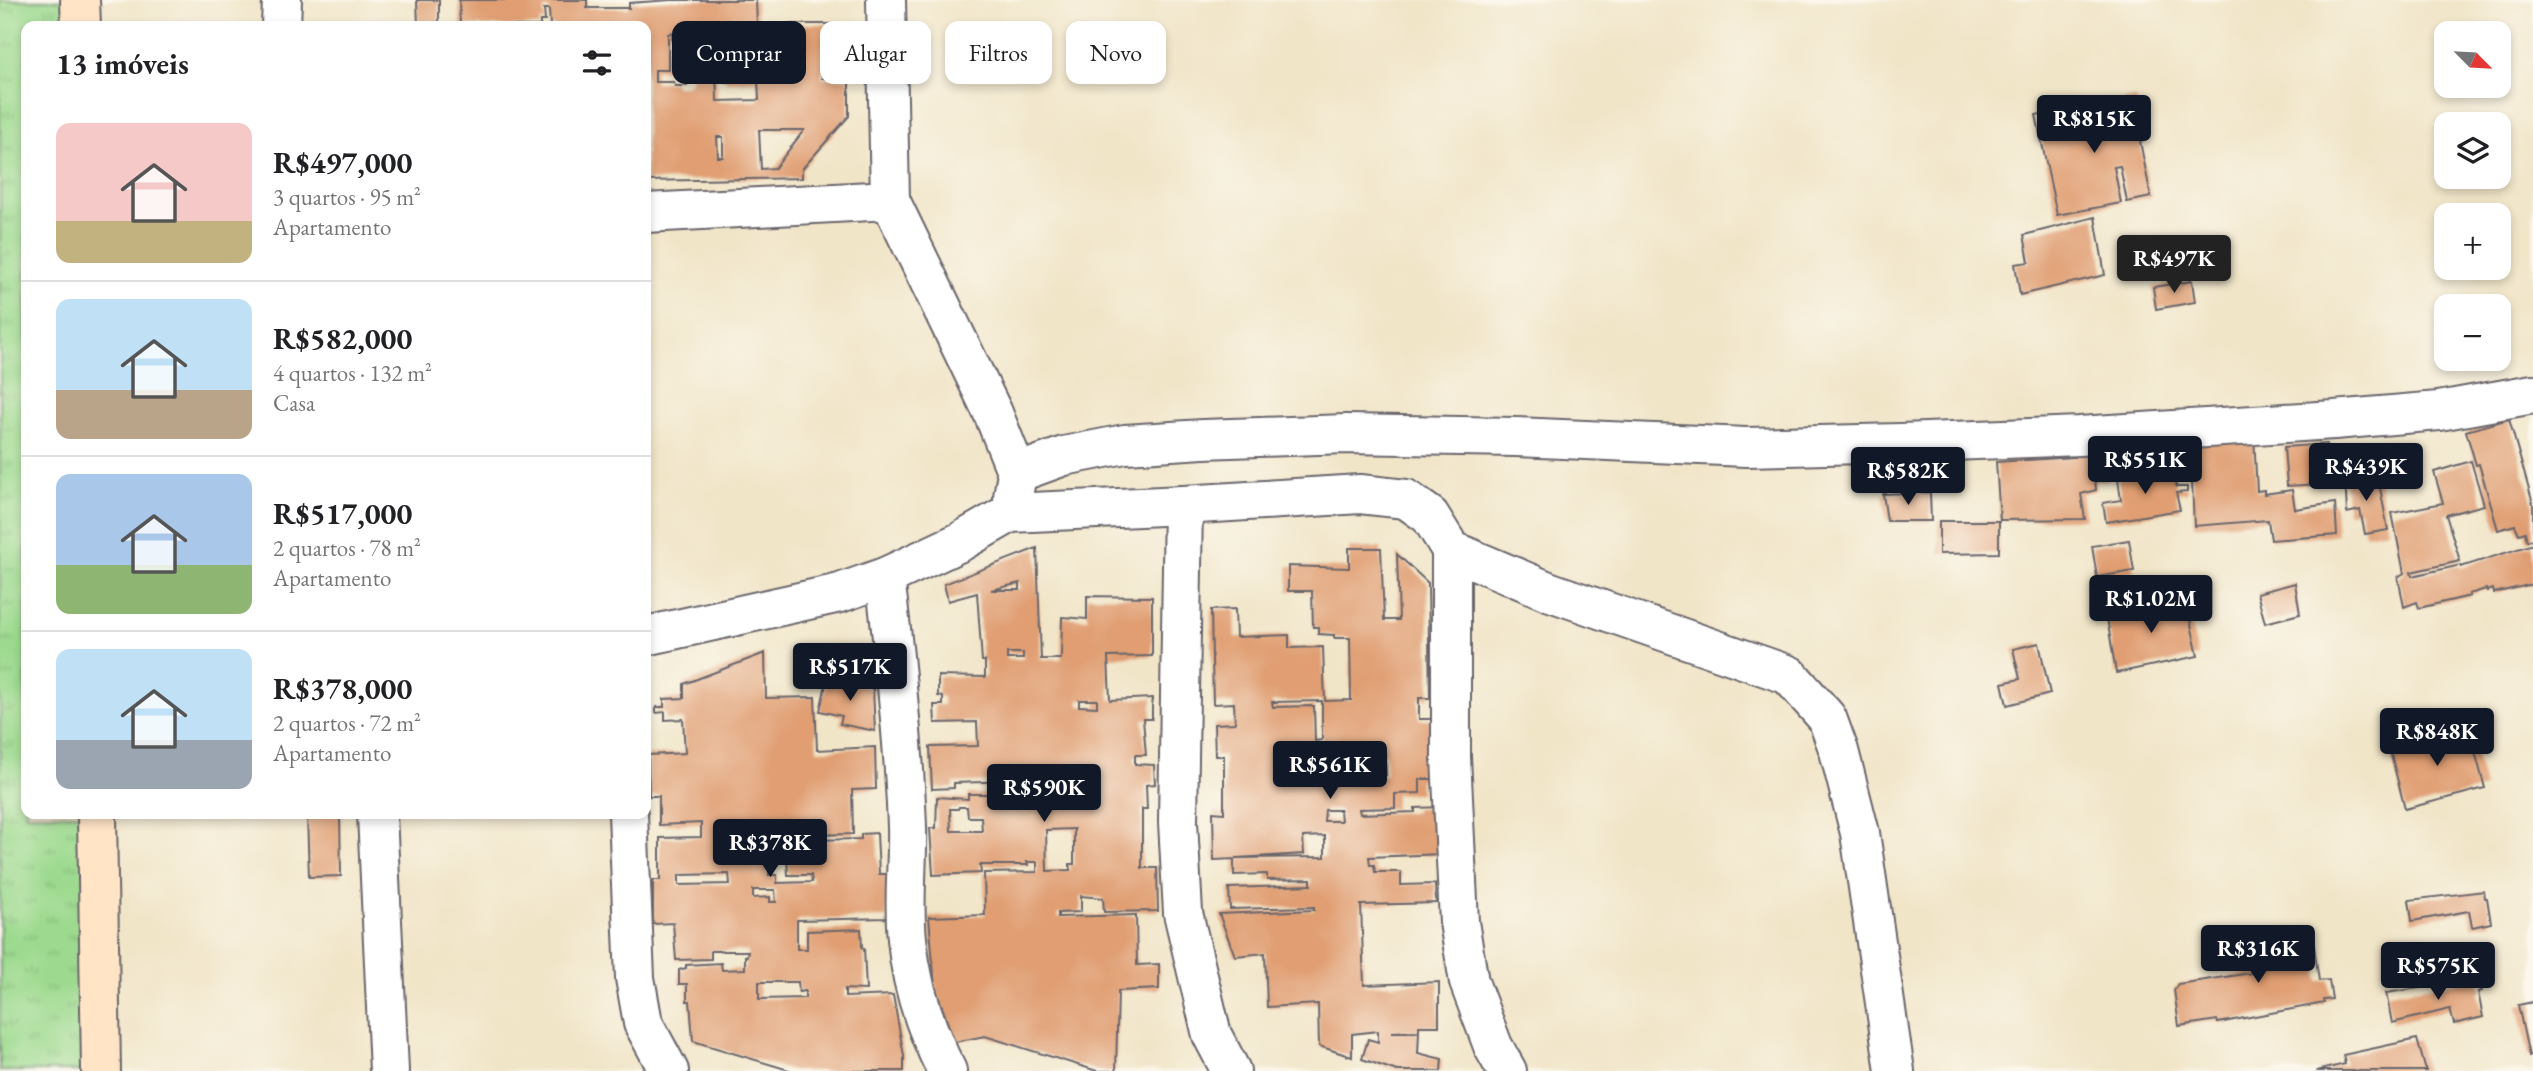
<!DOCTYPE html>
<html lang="pt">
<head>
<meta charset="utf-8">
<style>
	body { margin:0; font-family:"EB Garamond",serif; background:#f6f6f6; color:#202124; height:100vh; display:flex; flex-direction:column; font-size:26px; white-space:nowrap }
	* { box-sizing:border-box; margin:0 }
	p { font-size:23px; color:#757577 }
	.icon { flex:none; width:38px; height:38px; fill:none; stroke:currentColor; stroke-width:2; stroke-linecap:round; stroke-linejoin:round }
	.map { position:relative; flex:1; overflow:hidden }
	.panel { position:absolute; left:21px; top:21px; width:630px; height:798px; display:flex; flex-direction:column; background:#fff; border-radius:14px; box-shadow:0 4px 10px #0003 }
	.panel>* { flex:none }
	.banner { position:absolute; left:672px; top:21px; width:665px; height:63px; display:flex; gap:14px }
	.needle { width:46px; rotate:114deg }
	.controls { position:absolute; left:2434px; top:21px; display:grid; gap:14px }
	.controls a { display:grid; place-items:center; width:77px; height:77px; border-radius:14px; background:#fff; box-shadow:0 4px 10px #0003; font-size:35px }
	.price { position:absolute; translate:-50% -60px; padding:0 16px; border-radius:7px; background:#111827; color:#fff; font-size:23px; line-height:46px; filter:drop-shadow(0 2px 4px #0008) }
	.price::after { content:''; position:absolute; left:50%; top:42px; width:21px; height:16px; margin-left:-10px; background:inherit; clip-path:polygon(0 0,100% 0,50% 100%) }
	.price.current { background:#222; color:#fff }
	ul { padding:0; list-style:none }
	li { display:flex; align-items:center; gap:21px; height:175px; padding:0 35px }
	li+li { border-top:2px solid #e0e0e0 }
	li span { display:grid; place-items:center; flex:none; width:196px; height:140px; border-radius:14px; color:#555 }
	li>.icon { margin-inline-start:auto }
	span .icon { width:84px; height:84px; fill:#fffc; stroke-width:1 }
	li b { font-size:30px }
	h2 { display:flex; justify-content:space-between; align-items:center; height:84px; padding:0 35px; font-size:30px }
	.chip { padding:0 24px; border-radius:14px; background:#fff; box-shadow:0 4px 10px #0003; font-size:24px; line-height:63px }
	.chip.current { background:#111827; color:#fff }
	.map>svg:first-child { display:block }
</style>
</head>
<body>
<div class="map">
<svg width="2533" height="1071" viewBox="0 0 2533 1071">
	<defs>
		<pattern id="park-tufts" width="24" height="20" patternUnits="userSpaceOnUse" patternTransform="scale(1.75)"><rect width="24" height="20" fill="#9dda8f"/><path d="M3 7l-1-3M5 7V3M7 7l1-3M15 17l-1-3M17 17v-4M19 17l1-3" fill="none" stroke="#87bb7c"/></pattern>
	</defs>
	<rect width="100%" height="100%" fill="#fbf7ec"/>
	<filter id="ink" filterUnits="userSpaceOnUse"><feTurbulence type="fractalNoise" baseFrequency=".0143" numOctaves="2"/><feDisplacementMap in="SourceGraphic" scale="14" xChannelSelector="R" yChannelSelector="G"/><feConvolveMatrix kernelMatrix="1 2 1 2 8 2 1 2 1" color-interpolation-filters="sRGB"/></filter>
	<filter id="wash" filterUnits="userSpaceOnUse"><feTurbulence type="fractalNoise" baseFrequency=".00686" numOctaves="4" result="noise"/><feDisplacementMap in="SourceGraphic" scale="28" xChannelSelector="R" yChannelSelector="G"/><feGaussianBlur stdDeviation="1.57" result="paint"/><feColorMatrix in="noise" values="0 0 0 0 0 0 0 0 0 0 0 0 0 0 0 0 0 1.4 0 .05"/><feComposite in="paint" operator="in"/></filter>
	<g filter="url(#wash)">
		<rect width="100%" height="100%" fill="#f1e5c8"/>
		<path fill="url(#park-tufts)" stroke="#607e65" stroke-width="2" d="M0,0H66L67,26H26V814H87L93,1071H0Z"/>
		<g id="blocks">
			<g fill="#e09e72" fill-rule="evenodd">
				<path d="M417,0H439V26H418Z"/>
				<path d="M459,0H587V8H629V3L671,0H756L758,49H776L775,30L790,29V24H835L848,37L849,71L822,72V78H849V116L802,169V178L646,181V26H550L549,9H544L545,21H540V26H460ZM672,32L673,70H692L691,82L687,83V86H675L674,82H655V70H668V34ZM716,67L727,68L725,82L758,81L759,100L717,101ZM759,130H804L775,168L761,169ZM717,137H723V157H718Z"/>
				<path d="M2136,98L2145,140L2140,141L2151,197L2127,202L2120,166L2114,167L2121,203L2057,215L2036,115L2106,101L2107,104Z"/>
				<path d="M2095,217L2105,275L2020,295L2015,264L2029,262L2024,235Z"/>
				<path d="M2192,281L2195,302L2156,309L2153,287Z"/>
				<path d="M2509,419L2533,504V539L2527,541L2525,532L2519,534L2515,525L2498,530L2479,464L2476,465L2466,431Z"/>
				<path d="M2254,437L2257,491L2264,490V494L2292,490L2295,509L2335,503L2337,535L2271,540L2268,520L2194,526L2190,438Z"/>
				<path d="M2327,444L2329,475L2320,476V484L2287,486L2284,447Z"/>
				<path d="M2102,449V469H2108L2109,480H2095L2096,490L2081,494L2085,519L2000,520L1996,462L2074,457L2073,451Z"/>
				<path d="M2471,461L2484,505L2446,515L2460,561L2411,572L2412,576L2461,565V567L2533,544V584L2494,593L2493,589L2487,591L2486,589L2469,594L2470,596L2419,608L2417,602L2404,607L2398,577L2404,573L2392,513L2443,503L2434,472Z"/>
				<path d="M2174,468L2176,487H2187V492L2176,493L2180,510L2106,522L2103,503L2121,500L2118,479Z"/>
				<path d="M2358,475L2359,480L2378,477L2388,530L2365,534L2360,510L2347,513L2345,476Z"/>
				<path d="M1930,492L1931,521H1887L1883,494Z"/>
				<path d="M1939,521H1999V553L1939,554Z"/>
				<path d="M2129,540L2134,571L2097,577L2092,546Z"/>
				<path d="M1037,548L1041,659H1061L1062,617L1087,619V596L1152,597V656L1108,657L1110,700L1152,698V719H1143L1146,755H1135V764L1154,765L1155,784L1146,785L1147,809H1142V868H1157L1158,911L1104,912L1103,898L1081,896V912L1058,913V917L1136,915L1137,965L1159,964V989L1118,991L1116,1071H1097L985,1036L954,1042L935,986L929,917L985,915L984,873L1037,872V862H1027L1028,865H980L981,873L933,875L930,828H936L937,797L968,799V794H1005V787H1022L1021,768H1014L1015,781L954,783V788L932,789L930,747L978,746L977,722L935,723L934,705H943V697L938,696V676L985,677V661H982L977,593L948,601L944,584ZM1020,583V590H991ZM1007,653H1023V659H1007ZM1079,700H1097V707L1079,706ZM959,807H967L968,817H981L982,831H951L950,809H958ZM1074,829V864H1070V870L1047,871L1046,830Z"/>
				<path d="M1349,548H1381L1384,620H1399L1397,554L1428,583L1430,698H1419V719H1431L1433,779H1420V793L1395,794V808L1359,809L1360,814L1415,812V808L1441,807L1443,854L1369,857L1370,865H1374L1375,872H1401V885L1435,884L1436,903L1361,905L1364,985L1439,982V1026H1419V1031L1392,1032H1419L1418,1053L1442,1059L1441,1071H1397L1362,1059L1368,1039L1378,1042V1031L1352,1034V1057L1319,1046L1318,1004L1267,1007L1265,953L1235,956L1219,914L1314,910V907L1230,909L1229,888L1311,885V879L1267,880V874L1234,875V859L1214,860L1213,812L1224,813V756H1215L1214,724L1235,723L1234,703L1213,704L1211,610L1235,609L1236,637L1289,635V648L1323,647L1325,701L1351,700L1350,638H1334V635L1318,634V627H1313L1312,591H1288V566L1349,568ZM1322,701V740L1315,741L1314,706L1273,707L1272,702ZM1385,753L1386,775H1383L1382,759H1379V754ZM1323,754H1357V759L1328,761V769H1323ZM1325,810H1340L1341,821H1324ZM1325,836V857L1235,858L1304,854L1303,837Z"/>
				<path d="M2295,583L2300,614L2265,623L2257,593Z"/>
				<path d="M2185,597L2198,656L2116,673L2106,612Z"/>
				<path d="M2039,643L2050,694L2007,705L2002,683L2020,679L2013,649Z"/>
				<path d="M765,653L766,698L815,697L817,750L875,747L876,789L852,790L853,834L808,835V840L861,839V834L877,833L879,874H887V918L797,920V949H807V931L861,929L862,948H864L866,990L845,989V997L893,995L904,1056V1071H792L693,1041L690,1001H687V984H679V970L686,968V965L721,963L722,970L745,969V956H747L748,951H711V959L676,960L673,923L653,924V880H660V838L701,837V823L659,825V796H649L648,755L685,753L683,719L665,720V712L656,713V707H664V699L684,698V684ZM778,856L787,858L788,875H811L812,882L777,883V875H769V861H778ZM729,874L730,884L679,885V875ZM753,890H775L776,902H770V897L753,898ZM759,982H798L799,992L805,991V998L759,999Z"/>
				<path d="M828,675L873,689L875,731L840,724L842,716L820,711Z"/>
				<path d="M2468,726L2485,788L2405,809L2389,747Z"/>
				<path d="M307,814H340L341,876L309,877Z"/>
				<path d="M2484,891L2485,898H2487L2491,923L2472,927L2469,911L2412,921L2409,900Z"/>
				<path d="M2312,932L2319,981L2329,980L2332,999L2323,1000L2324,1003L2218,1023L2217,1020L2179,1026L2174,990L2178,984L2259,972L2255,940Z"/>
				<path d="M2478,979L2482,991L2478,992L2483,1017L2454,1024L2450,1009L2392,1023L2386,993Z"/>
				<path d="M2533,1002V1055L2529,1056L2518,1005Z"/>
				<path d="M2417,1039L2426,1071H2316L2345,1064L2343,1055Z"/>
			</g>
		</g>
	</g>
	<g filter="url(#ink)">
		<use href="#blocks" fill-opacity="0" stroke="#6a666c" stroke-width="2"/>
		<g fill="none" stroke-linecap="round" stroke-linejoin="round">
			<g stroke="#6a666c" stroke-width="42">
				<g id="street">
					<path d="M886,0L890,200L993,413L1017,473L1013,497"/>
					<path d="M281,26L282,0"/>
					<path d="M646,213L890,200"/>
					<path d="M1017,473L1064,456L1125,444L1203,439L1346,434L1516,437L1746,447L1900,443L2079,436L2334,420L2439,411L2533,394"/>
					<path d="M1183,505L1178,822L1183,913L1212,1035L1231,1071"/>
					<path d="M1451,550L1548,591L1789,675L1827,718L1839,751L1860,833L1895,1071"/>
					<path d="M885,577C895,660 904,743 907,827C908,864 903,902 907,939C911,985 926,1030 947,1071"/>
					<path d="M646,636L840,593L885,577L960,542L1010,513L1183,505L1360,494L1406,499L1430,516L1451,550V757L1459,922L1469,982L1493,1046L1507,1071"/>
					<path d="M377,814L389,1071"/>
					<path d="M628,814L635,978L643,1023L669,1071"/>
				</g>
			</g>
			<g stroke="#6a666c" stroke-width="42">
				<g id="secondary">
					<path d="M80,0L81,26"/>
					<path d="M97,814L101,1071"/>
				</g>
			</g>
			<use href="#street" stroke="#fff" stroke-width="38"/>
			<use href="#secondary" stroke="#ffe4c6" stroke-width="38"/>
		</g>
	</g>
</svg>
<div class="controls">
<a><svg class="needle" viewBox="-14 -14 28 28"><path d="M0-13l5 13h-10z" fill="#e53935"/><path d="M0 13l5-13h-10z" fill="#757577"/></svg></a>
<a><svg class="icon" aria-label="layers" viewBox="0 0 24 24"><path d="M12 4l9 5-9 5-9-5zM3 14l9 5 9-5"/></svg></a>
<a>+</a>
<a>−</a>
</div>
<b class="price" style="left:2094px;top:155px">R$815K</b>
<b class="price current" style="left:2174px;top:295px">R$497K</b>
<b class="price" style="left:2145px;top:496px">R$551K</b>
<b class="price" style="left:2366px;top:503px">R$439K</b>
<b class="price" style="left:1908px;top:507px">R$582K</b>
<b class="price" style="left:2151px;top:635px">R$1.02M</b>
<b class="price" style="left:850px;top:703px">R$517K</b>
<b class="price" style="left:2437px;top:768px">R$848K</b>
<b class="price" style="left:1330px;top:801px">R$561K</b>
<b class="price" style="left:1044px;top:824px">R$590K</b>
<b class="price" style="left:770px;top:879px">R$378K</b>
<b class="price" style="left:2258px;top:985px">R$316K</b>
<b class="price" style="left:2438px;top:1002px">R$575K</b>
<div class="banner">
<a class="chip current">Comprar</a>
<a class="chip">Alugar</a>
<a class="chip">Filtros</a>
<a class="chip">Novo</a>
</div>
<section class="panel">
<h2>13 imóveis<svg class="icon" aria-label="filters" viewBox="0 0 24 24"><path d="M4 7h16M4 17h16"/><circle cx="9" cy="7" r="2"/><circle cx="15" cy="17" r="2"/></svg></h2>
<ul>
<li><span style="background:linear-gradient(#f6c9c9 70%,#c2b280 0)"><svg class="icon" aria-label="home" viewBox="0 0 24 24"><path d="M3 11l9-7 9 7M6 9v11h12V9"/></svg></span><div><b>R$497,000</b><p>3 quartos · 95 m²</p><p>Apartamento</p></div></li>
<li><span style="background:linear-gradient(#bfe0f5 65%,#b9a48a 0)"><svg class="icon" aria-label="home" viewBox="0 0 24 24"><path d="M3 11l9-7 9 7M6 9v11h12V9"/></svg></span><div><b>R$582,000</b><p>4 quartos · 132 m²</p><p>Casa</p></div></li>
<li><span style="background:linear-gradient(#a9c7e8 65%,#8fb573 0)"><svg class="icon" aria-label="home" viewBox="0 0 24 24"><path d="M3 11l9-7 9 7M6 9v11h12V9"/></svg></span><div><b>R$517,000</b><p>2 quartos · 78 m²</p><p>Apartamento</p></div></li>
<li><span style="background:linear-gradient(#bfe0f5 65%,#9aa5b1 0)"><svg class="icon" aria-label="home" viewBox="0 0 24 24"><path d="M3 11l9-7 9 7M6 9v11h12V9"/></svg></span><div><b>R$378,000</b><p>2 quartos · 72 m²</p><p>Apartamento</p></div></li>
</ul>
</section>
</div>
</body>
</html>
